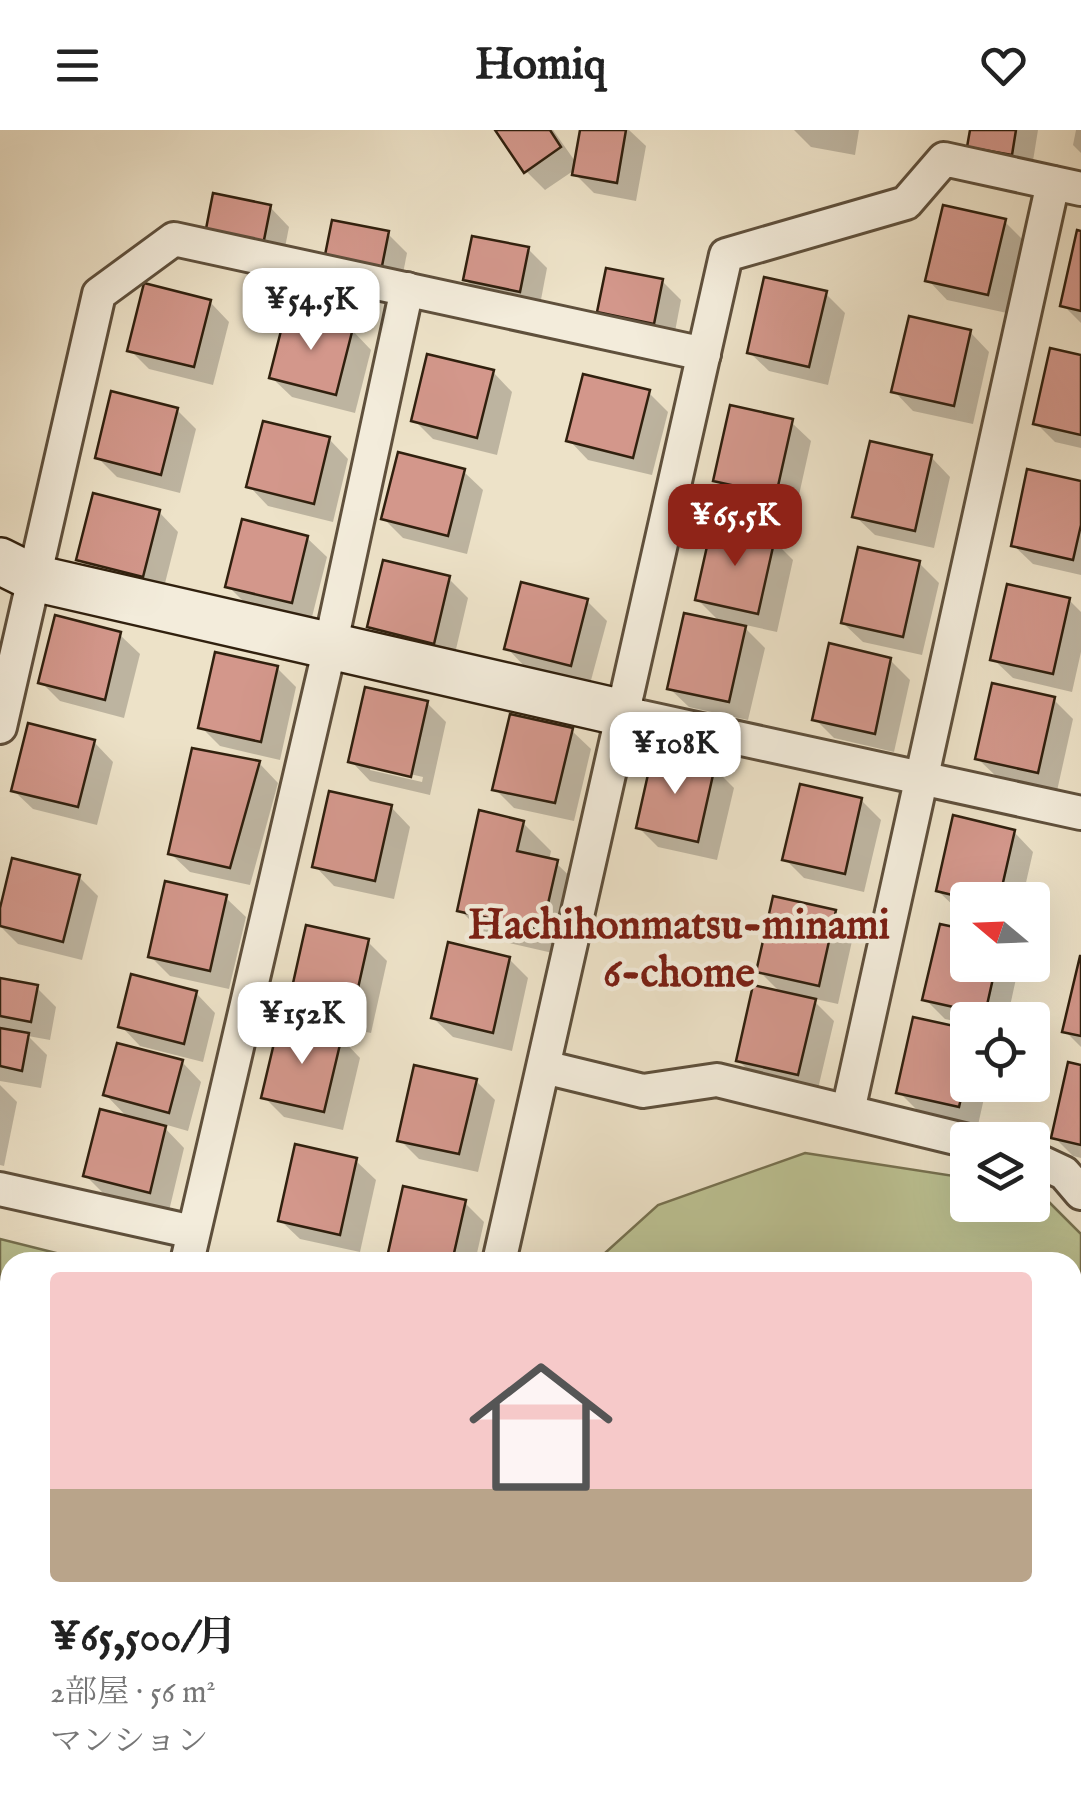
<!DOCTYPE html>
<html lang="ja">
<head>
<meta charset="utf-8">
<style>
	body { margin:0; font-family:"IM FELL English","Noto Serif JP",serif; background:#f6f6f6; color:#222; height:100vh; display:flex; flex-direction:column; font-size:38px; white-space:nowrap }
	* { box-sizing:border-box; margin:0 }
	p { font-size:32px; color:#767676 }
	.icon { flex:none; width:55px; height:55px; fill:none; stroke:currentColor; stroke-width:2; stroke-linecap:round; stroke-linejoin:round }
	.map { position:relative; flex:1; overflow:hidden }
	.details { position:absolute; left:0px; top:1122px; width:1082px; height:552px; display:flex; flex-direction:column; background:#fff; border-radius:30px 30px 0 0; box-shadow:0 10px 40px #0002 }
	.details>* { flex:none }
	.needle { width:65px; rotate:289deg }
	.tools { position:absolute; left:950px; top:752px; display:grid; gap:20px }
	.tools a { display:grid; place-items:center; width:100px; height:100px; border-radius:10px; background:#fff; box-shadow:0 10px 40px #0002; font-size:50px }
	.price { position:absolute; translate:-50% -85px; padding:0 22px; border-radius:20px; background:#fff; color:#222; font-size:32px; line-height:65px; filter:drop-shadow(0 2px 5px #0008) }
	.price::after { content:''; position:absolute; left:50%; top:60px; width:30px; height:22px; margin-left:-15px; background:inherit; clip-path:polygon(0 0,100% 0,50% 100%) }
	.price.on { background:#8f2418; color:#fff }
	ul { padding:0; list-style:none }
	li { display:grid; align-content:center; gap:20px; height:530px; padding:0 50px }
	li span { display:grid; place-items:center; height:310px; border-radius:10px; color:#555 }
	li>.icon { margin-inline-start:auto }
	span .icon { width:180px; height:180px; fill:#fffc; stroke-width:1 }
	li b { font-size:42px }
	header { display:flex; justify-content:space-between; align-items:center; height:130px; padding:0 50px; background:#fff; font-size:45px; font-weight:700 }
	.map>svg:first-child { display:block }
</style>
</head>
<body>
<header><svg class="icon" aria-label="menu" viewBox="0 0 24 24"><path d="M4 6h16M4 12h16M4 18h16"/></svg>Homiq<svg class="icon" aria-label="heart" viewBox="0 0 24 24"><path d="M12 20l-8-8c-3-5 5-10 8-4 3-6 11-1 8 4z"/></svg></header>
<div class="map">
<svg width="1081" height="1673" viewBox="0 0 1081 1673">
	<rect width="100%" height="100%" fill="#ede2c8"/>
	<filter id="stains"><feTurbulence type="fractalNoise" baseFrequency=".002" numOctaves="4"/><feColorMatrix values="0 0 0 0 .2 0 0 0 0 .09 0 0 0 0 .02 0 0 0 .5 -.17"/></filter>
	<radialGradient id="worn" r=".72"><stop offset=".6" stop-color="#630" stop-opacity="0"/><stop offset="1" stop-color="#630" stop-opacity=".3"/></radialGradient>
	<g fill="#bcc293" stroke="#767150" stroke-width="2.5">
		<path d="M805,1023L967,1048L968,1075H1032L1033,1063L1042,1065L1081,1104V1673H88L91,1665H1072V1132H595L658,1075Z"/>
		<path d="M0,1109L92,1132H10V1231L0,1228Z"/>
	</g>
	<g fill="#0003" fill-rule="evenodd">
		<path d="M498,0H553L577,34L583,0H629L646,16L636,71L594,63L575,44L576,39L545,60L526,41Z"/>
		<path d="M794,0H859L855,25L811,17Z"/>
		<path d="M972,0H1038L1031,43L989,36L970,16Z"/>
		<path d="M1076,0H1081V23L1073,15Z"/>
		<path d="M270,77L289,97L281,138L226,127Z"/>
		<path d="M1004,91L1024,111L1007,183L947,170L928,150Z"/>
		<path d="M1081,103V193L1063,175Z"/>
		<path d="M388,104L407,123L399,164L325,134Z"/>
		<path d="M528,119L547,138L539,180L485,169L465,149Z"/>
		<path d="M662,151L681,170L673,212L619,201L600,182Z"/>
		<path d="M826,164L845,183L828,255L769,241L749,222Z"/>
		<path d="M210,172L229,192L213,255L149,239L130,220Z"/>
		<path d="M352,200L371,220L355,283L292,267L272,248Z"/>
		<path d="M970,202L989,222L973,294L913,281L894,261Z"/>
		<path d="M1081,227V318L1055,312L1036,293Z"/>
		<path d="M493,242L512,262L497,325L433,309L414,290Z"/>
		<path d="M648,262L668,282L652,345L588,330L569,310Z"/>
		<path d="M177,280L196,299L180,363L117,347L97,327Z"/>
		<path d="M791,292L811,311L795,383L735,370L716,350Z"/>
		<path d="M329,309L348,329L333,392L268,376L249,356Z"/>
		<path d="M931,327L950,347L934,418L875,405L855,386Z"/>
		<path d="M463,341L483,360L467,424L403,408L384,389Z"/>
		<path d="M1081,354V445L1033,434L1013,415Z"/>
		<path d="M159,382L178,402L162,465L98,449L79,429Z"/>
		<path d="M307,408L327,427L311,491L247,475L228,456Z"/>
		<path d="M773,410L793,430L777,502L741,494L765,518L748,590L689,577L669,558L721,493L698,470Z"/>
		<path d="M919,433L939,453L922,525L863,512L843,493Z"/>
		<path d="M449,449L468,468L453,532L389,516L369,496Z"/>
		<path d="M1069,470L1081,482V522L1072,562L1013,548L993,529Z"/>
		<path d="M587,471L607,491L590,554L526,538L507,518Z"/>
		<path d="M120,505L140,524L124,588L60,571L41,552Z"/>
		<path d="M890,530L910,550L894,622L834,608L815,589Z"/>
		<path d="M277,538L296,557L280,630L220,616L201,597Z"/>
		<path d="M1054,570L1073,589L1057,661L998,648L978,629Z"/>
		<path d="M427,573L446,592L430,665L370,651L351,631ZM370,635L423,647L422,652L370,640Z"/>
		<path d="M571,600L591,619L574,691L514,678L495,659Z"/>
		<path d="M94,612L113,632L97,695L33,679L13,660Z"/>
		<path d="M259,633L278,653L250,755L190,742L170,723Z"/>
		<path d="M714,638L734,658L717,730L658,717L638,697Z"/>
		<path d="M861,670L881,690L864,762L804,748L785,729Z"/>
		<path d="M391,677L410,697L394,769L334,756L315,736Z"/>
		<path d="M523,693L551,721L549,731L556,733L585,761L570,827L488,808L460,780Z"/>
		<path d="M1014,702L1033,722L1022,770H968V782L958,780L938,761Z"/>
		<path d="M79,747L98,766L82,830L18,814L0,796V788Z"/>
		<path d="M226,768L246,787L229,859L170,846L150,826Z"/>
		<path d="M835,782L854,802L838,874L811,868L834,891L817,963L758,950L738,930L782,864L759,841Z"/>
		<path d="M368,812L387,831L371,903L311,890L292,870Z"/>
		<path d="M509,829L528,848L512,921L453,907L433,888Z"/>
		<path d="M1081,833V917L1065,901Z"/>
		<path d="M968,835H1019L1007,890H968V894L945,889L925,869Z"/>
		<path d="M0,851L36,857L56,877L50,910L28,906L47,925L41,958L0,951Z"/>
		<path d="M196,863L215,883L203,932L140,916L121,896Z"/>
		<path d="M968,902V955H987L978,995L918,981L899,962Z"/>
		<path d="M341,908L360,928L343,1000L284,987L264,967Z"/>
		<path d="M182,932L201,952L188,1001L160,993L184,1018L169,1081L105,1065L86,1046L130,990L106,965Z"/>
		<path d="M1081,937V1028L1073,1026L1054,1007Z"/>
		<path d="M476,951L495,970L478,1042L419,1029L400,1010Z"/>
		<path d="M0,955L17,972L4,1036L0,1035Z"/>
		<path d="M356,1031L376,1050L360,1122L300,1109L280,1090Z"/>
		<path d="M465,1073L484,1092L475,1132L389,1131Z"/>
	</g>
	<g fill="#d3978b" stroke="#30200e" stroke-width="2.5">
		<path d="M495,0H550L561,17L524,43Z"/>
		<path d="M580,0H626L617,53L572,45Z"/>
		<path d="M970,0H1016L1012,25L967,17Z"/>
		<path d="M213,63L271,75L262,120L204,109Z"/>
		<path d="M943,75L1006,89L988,165L925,151Z"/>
		<path d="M332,90L389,101L380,146L323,135Z"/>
		<path d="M1077,100L1081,101V181L1060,176Z"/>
		<path d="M472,106L529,117L520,162L463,150Z"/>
		<path d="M606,138L663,149L654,194L597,182Z"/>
		<path d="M764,147L827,161L809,237L747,223Z"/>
		<path d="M144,153L211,170L194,237L127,221Z"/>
		<path d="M286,181L353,198L336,265L269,248Z"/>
		<path d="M909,186L971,200L954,276L891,262Z"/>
		<path d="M1050,218L1081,225V305L1033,294Z"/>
		<path d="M427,224L494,240L477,308L411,291Z"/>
		<path d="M583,244L650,260L633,328L566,311Z"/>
		<path d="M111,261L178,278L161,345L95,328Z"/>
		<path d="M730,275L793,289L776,365L713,351Z"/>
		<path d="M263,291L330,307L314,374L246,357Z"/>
		<path d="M870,311L932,325L915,401L852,387Z"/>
		<path d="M398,322L465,339L448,406L381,389Z"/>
		<path d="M1027,339L1081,351V395L1073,430L1011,416Z"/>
		<path d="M93,363L160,380L143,447L76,430Z"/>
		<path d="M242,389L308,406L292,473L225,457Z"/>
		<path d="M712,394L775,408L758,484L695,470Z"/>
		<path d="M858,417L920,431L903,507L841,493Z"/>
		<path d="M383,430L450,446L434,514L367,497Z"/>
		<path d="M521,452L588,469L571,536L504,519Z"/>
		<path d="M1007,454L1070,468L1053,544L990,530Z"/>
		<path d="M684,483L746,496L729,572L667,559Z"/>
		<path d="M55,485L121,502L105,570L38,553Z"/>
		<path d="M829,513L891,528L875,604L812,590Z"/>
		<path d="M215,522L278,536L261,612L198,598Z"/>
		<path d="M992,553L1055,567L1038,643L975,629Z"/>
		<path d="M365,557L428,571L411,647L348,632Z"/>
		<path d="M510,584L573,598L555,673L492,660Z"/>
		<path d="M28,593L95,610L78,677L11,661Z"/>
		<path d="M192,618L260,631L230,738L168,724Z"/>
		<path d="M653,622L715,636L698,712L636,698Z"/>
		<path d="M800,654L862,668L845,744L782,730Z"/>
		<path d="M329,661L392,675L375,751L312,737Z"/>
		<path d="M479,680L524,691L517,721L558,730L542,800L457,781Z"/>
		<path d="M953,685L1015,700L999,770H973L936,761Z"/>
		<path d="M12,728L80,745L63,812L0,796V778Z"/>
		<path d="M165,751L227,765L210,841L148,827Z"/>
		<path d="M773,766L836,780L819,856L756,842Z"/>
		<path d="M940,794L968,800V835H996L985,884L922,870Z"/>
		<path d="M306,795L369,809L352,885L289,871Z"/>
		<path d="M448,812L510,827L493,903L431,888Z"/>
		<path d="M1080,826H1081V906L1062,902Z"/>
		<path d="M131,844L197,861L184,914L118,897Z"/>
		<path d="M0,848L38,855L31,892L0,886Z"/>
		<path d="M753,855L816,869L798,945L736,931Z"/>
		<path d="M913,887L968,899V938L959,977L896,963Z"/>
		<path d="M279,892L342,906L324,982L261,968Z"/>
		<path d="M0,898L29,903L22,941L0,936Z"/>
		<path d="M117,913L183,930L169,983L103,965Z"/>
		<path d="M1068,932L1081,935V1015L1051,1008Z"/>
		<path d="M414,935L477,949L459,1024L397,1011Z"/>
		<path d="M100,979L166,996L150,1063L83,1046Z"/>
		<path d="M295,1014L357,1028L340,1105L278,1091Z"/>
		<path d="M403,1056L466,1070L452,1132H386Z"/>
	</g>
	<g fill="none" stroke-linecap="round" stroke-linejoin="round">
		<g stroke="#5f503c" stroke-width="38">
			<g id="street">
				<path d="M623,583L1081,683"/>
				<path d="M0,597L99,164L174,109L704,224"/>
				<path d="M544,937L643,961L717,950L968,1011"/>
				<path d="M848,981L1053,53"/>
				<path d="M1032,1028L1064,1043L1081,1063"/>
				<path d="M0,1059L193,1102"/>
				<path d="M187,1132L330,517L407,159"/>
				<path d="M499,1132L726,125L906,73L944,29L1081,59"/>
				<path d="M63,1673L66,1665"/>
			</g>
		</g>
		<g stroke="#30200e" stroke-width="50">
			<path id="secondary" d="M0,431L34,448L623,583"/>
		</g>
		<use href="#street" stroke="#f3ecdb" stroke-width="32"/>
		<use href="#secondary" stroke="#f3ecdb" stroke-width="45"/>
	</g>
	<g text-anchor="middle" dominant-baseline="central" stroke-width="9" stroke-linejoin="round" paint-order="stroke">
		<g font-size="42" font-weight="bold" fill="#7a1f14" stroke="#f3ecdb">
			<text x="679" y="796">Hachihonmatsu-minami<tspan x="679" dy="48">6-chome</tspan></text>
		</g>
	</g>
	<rect width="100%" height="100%" filter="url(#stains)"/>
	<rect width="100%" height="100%" fill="url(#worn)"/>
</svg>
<div class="tools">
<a><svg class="needle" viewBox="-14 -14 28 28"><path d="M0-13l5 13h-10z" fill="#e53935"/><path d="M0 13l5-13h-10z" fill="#767676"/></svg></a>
<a><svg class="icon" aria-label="locate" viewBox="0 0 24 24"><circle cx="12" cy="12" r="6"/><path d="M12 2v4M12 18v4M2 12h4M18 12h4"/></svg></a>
<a><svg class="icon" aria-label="layers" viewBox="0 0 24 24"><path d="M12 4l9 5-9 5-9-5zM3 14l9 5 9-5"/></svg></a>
</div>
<b class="price" style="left:311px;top:223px">¥54.5K</b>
<b class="price on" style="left:735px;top:439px">¥65.5K</b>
<b class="price" style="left:675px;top:667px">¥108K</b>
<b class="price" style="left:302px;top:937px">¥152K</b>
<section class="details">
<ul>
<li><span style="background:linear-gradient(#f6c9c9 70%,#b9a48a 0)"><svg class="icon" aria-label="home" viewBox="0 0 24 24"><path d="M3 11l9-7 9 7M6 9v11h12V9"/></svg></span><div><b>¥65,500/月</b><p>2部屋 · 56 m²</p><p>マンション</p></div></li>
</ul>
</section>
</div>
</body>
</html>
